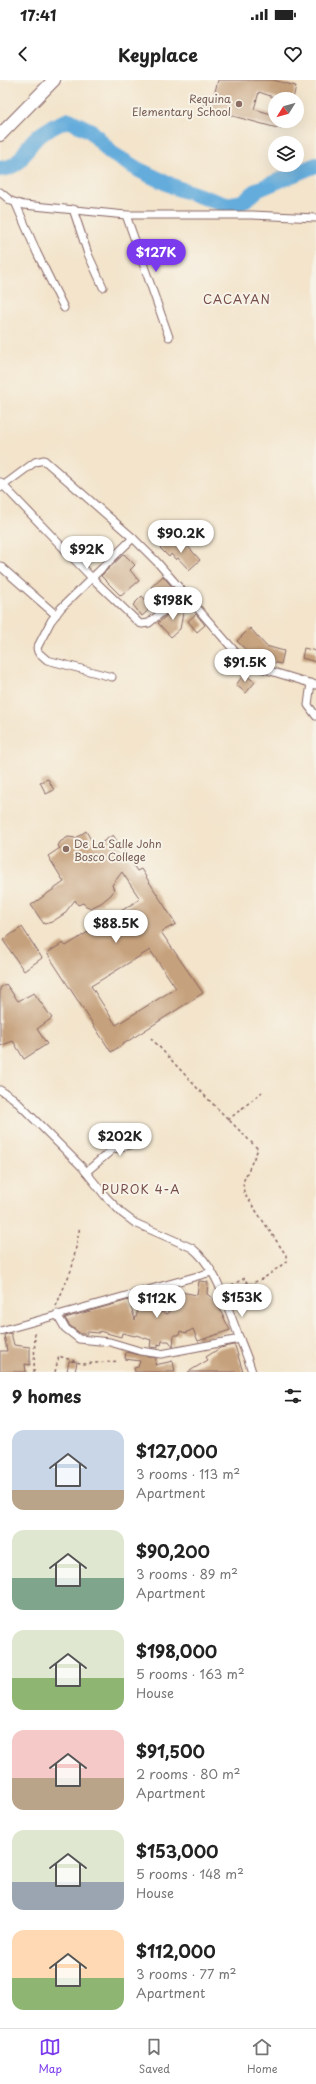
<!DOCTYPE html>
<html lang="en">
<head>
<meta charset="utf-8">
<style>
	body { margin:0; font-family:"Playpen Sans",sans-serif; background:#f2f2f2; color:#222; height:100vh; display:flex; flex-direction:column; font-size:15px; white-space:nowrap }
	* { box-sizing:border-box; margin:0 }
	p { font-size:13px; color:#767676 }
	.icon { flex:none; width:22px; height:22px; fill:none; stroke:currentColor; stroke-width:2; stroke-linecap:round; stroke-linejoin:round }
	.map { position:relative; height:1292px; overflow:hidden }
	.details { display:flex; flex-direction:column; background:#fff; flex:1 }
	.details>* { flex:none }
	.needle { width:26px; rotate:233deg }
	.tools { position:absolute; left:268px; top:12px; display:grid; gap:8px }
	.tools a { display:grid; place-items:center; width:36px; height:36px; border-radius:50%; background:#fff; box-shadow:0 4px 16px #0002; font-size:20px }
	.price { position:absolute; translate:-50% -34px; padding:0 9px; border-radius:14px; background:#fff; color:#222; font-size:13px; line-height:26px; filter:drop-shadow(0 1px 2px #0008) }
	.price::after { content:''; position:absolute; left:50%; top:24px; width:12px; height:9px; margin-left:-6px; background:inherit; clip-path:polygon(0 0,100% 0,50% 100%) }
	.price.current { background:#7c3aed; color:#fff }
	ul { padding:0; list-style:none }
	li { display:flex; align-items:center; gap:12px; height:100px; padding:0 12px }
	li span { display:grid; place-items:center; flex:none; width:112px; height:80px; border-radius:12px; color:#555 }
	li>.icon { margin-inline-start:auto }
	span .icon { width:48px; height:48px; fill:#fffc; stroke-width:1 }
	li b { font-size:17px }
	h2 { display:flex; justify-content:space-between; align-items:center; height:48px; padding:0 12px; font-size:17px }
	.status { display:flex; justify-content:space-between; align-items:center; height:28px; padding:0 20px; background:#fff; direction:ltr }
	.status svg { height:11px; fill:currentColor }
	header { display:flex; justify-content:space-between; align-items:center; height:52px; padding:0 12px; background:#fff; font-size:18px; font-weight:700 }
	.dock { display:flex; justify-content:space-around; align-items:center; height:56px; border-top:1px solid #e0e0e0; background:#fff; font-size:11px; color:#767676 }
	.dock a { display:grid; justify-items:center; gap:2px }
	.dock .current { color:#7c3aed }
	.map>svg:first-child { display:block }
</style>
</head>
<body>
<div class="status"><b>17:41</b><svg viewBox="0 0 49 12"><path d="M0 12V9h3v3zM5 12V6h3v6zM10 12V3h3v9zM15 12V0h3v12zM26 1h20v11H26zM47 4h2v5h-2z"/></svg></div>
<header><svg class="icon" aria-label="back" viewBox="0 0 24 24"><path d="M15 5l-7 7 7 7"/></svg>Keyplace<svg class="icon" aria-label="heart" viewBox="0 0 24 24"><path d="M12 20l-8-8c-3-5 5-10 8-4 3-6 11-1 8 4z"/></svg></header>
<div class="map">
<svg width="316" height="1292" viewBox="0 0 316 1292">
	<rect width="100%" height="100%" fill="#f7f3e8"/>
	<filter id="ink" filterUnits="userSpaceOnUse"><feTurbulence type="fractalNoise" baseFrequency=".025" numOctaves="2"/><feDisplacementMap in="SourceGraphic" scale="8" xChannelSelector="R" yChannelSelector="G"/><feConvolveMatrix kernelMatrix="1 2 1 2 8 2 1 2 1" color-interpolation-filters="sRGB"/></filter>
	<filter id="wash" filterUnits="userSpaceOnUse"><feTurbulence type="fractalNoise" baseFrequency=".012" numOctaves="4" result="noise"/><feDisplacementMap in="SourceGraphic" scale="16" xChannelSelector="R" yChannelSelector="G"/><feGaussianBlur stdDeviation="0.9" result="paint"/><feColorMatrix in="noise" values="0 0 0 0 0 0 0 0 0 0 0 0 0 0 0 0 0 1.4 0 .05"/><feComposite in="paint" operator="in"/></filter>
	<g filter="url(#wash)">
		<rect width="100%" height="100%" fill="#f3e4cb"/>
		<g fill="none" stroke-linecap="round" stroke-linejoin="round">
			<path stroke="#64acdb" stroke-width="16" d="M0,89C22,88 23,70 36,58C46,50 57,44 69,40L91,51L111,73L139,90L177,108L226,125L242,122L259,109L316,85"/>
		</g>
		<g id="blocks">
			<g fill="#c6a17d" fill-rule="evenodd">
				<path d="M218,0H273L296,6L293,19H279L259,12L254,29L275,35V41H283L281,49L203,28L206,21L212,23Z"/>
				<path d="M168,460L171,464L174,462L179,468L185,463L200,480L189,490L178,478L176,480L171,474L169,477L160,468Z"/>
				<path d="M124,474L135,485L130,490L139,501L121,516L101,496Z"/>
				<path d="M163,496L173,508L162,518L151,507Z"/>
				<path d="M142,516L152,527L142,536L133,525Z"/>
				<path d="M180,524L184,528L180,549L171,557L158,543Z"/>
				<path d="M196,534L205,545L197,552L188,541Z"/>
				<path d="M250,548L266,566L284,571L281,584L263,580L249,573L237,561Z"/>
				<path d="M304,568L316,571V582L302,578Z"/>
				<path d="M244,594L255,602L246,613L236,605Z"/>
				<path d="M48,699L54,710L46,714L40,702Z"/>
				<path d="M86,751L95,767L113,755L137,791L141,789L176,844L161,852L203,913L111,972L47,873L63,863L66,866L140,819L122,792L112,805L114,810L111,815L101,823L91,828L86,826L83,823L78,825L75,820L64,834L52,842L44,844L31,825L64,802L48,776L60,768L58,766L60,762L68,757L76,758ZM150,870L176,908L116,945L91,906Z"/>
				<path d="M22,847L42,878L24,891L3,860Z"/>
				<path d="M6,904L18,921L34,913L52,938L37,949L47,964L24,979L13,961L0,966V908Z"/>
				<path d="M199,1201L208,1202L207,1214L215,1220L230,1250L198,1261L193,1249L186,1253L180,1251L179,1255H174L173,1267L169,1261H162L161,1265L158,1264V1268L150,1267L151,1260L136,1255L135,1256L122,1253L121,1257L99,1251V1253L87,1252V1254H81L69,1245L65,1238L129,1220L135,1240L140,1224L147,1226L146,1228L168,1234L169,1226L177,1227L181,1212L197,1215Z"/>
				<path d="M11,1253L14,1265L30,1267V1285L25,1284L26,1292H0V1271H7L4,1255Z"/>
				<path d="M233,1265L235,1266L243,1292H188L208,1280L206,1277L220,1268Z"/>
				<path d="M126,1272L156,1278L155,1285L173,1281L175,1292H135L134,1288L138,1287L140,1281L125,1279Z"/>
				<path d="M69,1281L77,1282L75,1292L67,1291Z"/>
			</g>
		</g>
	</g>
	<g filter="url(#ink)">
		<use href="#blocks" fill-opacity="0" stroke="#856463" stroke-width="1"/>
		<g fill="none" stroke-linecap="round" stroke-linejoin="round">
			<g stroke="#856463" stroke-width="9">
				<g id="minor">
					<path d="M0,112L11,121L24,125L126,135H252L316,138"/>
					<path d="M16,124L37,173L64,228"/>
					<path d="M73,129L88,174L103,207"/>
					<path d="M126,135L169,257"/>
					<path d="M0,402L92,498L139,543L142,544L149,543L185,513"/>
					<path d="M0,408L35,382L44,380L133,458L157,482L239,576L254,586L316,605"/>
					<path d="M0,486L56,535"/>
					<path d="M112,597L47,580L38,572L37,568L51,541L61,528L133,458"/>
					<path d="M311,603L308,625L316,636"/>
					<path d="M0,1010L13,1018L82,1087L106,1117L123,1134L135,1143L192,1168C216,1187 225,1221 236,1249C241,1263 248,1277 252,1292"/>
					<path d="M86,1092L113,1069L134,1064L144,1055"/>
					<path d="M57,1234L65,1248L79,1259L110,1262L140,1271L161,1274L240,1259"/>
					<path d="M0,1251L212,1192"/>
				</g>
			</g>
			<g stroke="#856463" stroke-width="14">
				<path id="trunk" d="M0,55L54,0"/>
			</g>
			<g stroke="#856463" stroke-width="1.5" stroke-dasharray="3 3" stroke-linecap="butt">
				<path d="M151,958L199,1010L258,1069L243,1102L244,1113L286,1175V1182L264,1198L248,1205L245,1198L228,1207"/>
				<path d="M228,1040L262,1012"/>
				<path d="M56,1226L72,1188L80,1146"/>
				<path d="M34,1292L35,1250"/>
				<path d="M55,1292L59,1276L83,1284L119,1281"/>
			</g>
			<use href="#minor" stroke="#fff" stroke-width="7"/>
			<use href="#trunk" stroke="#fff" stroke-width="12"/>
		</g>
	</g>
	<g fill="#8d6e63" stroke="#f7f3e8" stroke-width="1.5">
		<circle cx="239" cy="24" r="4"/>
		<circle cx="66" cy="769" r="4"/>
	</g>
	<g text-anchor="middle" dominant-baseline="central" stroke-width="4" stroke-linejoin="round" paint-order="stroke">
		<g font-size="11" fill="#785e54" stroke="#f7f3e8" text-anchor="end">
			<text x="231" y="18">Requina<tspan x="231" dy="13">Elementary School</tspan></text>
			<text x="74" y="763" text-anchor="start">De La Salle John<tspan x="74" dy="13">Bosco College</tspan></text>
		</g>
		<g font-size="12" letter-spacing="1" fill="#754c48" stroke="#f7f3e8">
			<text x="237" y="219">CACAYAN</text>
			<text x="141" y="1109">PUROK 4-A</text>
		</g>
	</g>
</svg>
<div class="tools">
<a><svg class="needle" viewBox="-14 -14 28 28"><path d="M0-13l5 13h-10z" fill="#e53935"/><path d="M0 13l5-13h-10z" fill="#767676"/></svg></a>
<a><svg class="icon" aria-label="layers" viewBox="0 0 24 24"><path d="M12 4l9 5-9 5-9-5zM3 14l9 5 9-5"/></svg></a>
</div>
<b class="price current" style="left:156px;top:193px">$127K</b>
<b class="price" style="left:181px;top:474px">$90.2K</b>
<b class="price" style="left:87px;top:490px">$92K</b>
<b class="price" style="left:173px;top:541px">$198K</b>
<b class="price" style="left:245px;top:603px">$91.5K</b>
<b class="price" style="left:116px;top:864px">$88.5K</b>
<b class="price" style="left:120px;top:1077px">$202K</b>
<b class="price" style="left:242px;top:1238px">$153K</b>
<b class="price" style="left:157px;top:1239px">$112K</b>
</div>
<section class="details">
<h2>9 homes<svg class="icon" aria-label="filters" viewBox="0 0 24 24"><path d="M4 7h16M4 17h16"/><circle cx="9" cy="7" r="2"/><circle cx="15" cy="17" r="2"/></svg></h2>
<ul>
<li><span style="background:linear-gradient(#c9d6e8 75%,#b9a48a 0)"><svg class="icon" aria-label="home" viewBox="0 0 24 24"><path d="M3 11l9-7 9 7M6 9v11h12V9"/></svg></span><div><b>$127,000</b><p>3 rooms · 113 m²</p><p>Apartment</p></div></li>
<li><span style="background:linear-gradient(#dfe7d0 60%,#7fa58c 0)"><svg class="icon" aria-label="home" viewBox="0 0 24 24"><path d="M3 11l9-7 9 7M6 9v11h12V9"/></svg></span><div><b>$90,200</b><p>3 rooms · 89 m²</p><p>Apartment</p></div></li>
<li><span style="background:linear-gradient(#dfe7d0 60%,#8fb573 0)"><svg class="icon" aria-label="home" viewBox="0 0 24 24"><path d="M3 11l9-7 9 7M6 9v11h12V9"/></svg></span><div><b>$198,000</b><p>5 rooms · 163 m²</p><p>House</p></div></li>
<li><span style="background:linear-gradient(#f6c9c9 60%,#b9a48a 0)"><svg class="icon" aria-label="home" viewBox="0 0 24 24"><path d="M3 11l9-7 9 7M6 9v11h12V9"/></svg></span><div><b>$91,500</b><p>2 rooms · 80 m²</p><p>Apartment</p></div></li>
<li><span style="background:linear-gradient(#dfe7d0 65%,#9aa5b1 0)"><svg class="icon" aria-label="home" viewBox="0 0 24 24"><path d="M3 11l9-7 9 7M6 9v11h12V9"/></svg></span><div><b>$153,000</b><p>5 rooms · 148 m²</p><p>House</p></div></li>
<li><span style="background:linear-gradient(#ffd9b3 60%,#8fb573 0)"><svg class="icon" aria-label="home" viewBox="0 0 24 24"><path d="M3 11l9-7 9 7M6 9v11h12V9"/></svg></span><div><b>$112,000</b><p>3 rooms · 77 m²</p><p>Apartment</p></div></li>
</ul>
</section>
<nav class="dock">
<a class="current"><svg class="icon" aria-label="map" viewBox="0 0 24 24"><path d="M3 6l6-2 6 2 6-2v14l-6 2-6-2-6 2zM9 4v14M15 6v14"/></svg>Map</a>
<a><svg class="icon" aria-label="saved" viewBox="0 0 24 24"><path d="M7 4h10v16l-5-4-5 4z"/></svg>Saved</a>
<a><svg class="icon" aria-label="home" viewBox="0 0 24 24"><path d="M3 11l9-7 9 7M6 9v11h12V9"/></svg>Home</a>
</nav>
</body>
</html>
